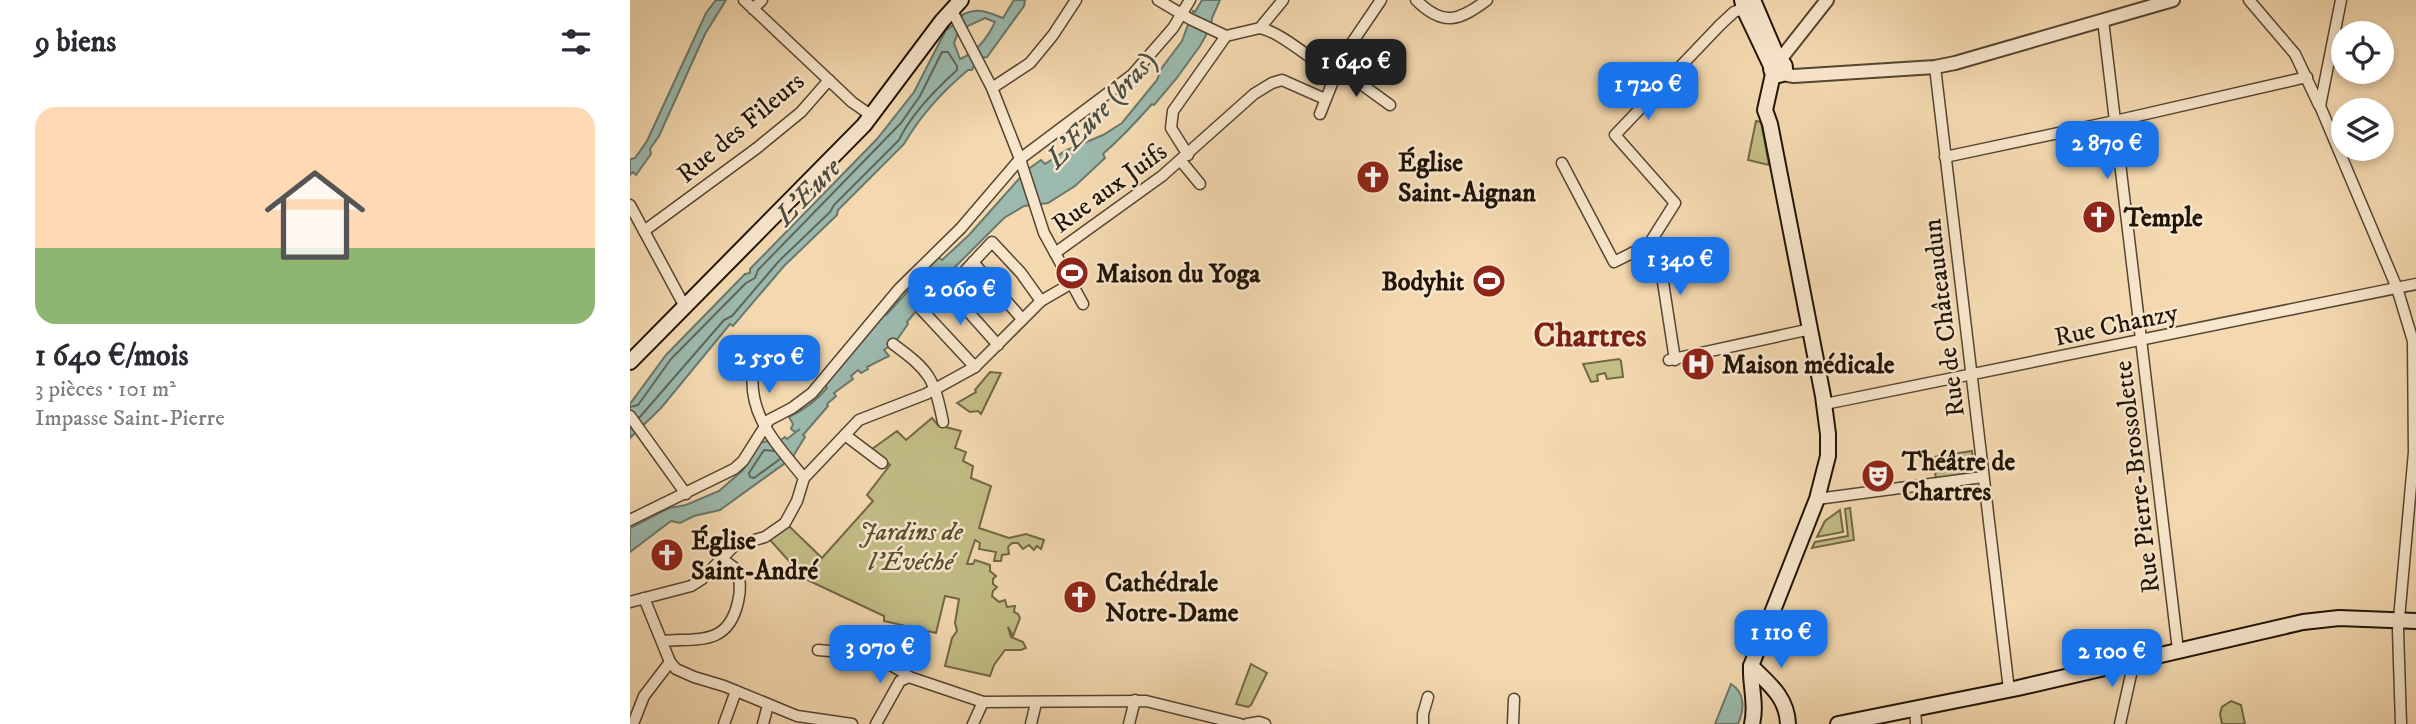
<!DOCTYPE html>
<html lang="fr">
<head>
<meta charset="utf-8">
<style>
  :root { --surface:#fff; --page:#f7f7f7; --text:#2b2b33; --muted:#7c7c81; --line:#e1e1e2; --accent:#1a73e8 }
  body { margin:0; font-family:"IM FELL DW Pica",serif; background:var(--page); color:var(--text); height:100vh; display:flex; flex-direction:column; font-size:26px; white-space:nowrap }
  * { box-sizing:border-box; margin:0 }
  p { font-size:23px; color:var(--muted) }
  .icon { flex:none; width:38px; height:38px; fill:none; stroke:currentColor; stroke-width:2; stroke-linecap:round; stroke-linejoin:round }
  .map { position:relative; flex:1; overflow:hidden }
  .panel { display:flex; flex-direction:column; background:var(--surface); width:630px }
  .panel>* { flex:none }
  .buttons { position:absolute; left:1701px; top:21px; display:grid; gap:14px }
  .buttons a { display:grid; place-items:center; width:63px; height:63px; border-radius:50%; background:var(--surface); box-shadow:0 4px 10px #0003; font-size:35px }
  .price { position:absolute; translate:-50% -60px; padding:0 16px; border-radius:14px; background:var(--accent); color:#fff; font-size:23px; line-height:46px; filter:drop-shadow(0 2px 4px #0008) }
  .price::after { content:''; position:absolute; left:50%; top:42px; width:21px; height:16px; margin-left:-10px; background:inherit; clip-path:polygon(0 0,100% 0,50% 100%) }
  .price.active { background:#222; color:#fff }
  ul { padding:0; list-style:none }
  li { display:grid; align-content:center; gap:14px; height:371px; padding:0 35px }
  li+li { border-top:2px solid var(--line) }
  li span { display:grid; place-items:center; height:217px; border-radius:21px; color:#555 }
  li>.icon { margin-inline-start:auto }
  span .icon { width:126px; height:126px; fill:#fffc; stroke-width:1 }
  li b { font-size:30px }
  h2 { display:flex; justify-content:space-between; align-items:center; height:84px; padding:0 35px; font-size:30px }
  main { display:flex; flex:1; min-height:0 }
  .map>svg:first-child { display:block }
  .green { fill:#c3bd86; stroke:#716846; stroke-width:2 }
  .water { fill:#9cbaae; stroke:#6a786b; stroke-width:2; fill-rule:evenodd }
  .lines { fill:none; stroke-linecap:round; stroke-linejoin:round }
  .shore { stroke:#5e675a; stroke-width:2 }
  .minor-casing { stroke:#544531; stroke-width:13 }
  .tertiary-casing { stroke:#544531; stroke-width:16 }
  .secondary-casing { stroke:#1f1407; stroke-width:18 }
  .minor { stroke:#f8e6cc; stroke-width:10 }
  .tertiary { stroke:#f8e6cc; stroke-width:12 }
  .secondary { stroke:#f8e6cc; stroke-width:14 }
  .labels { text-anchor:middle; stroke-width:5; stroke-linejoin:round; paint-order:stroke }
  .street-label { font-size:26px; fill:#1f1407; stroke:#f8e6cc }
  .poi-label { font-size:26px; font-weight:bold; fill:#1f1407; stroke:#f8e6cc; text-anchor:start }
  .park-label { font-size:26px; font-style:italic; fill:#584f33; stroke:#f8e6cc }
  .water-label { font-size:28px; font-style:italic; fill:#4b4e41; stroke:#f8e6cc }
  .district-label { font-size:33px; font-weight:bold; fill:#7a1f14; stroke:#f8e6cc }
</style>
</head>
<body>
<main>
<section class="panel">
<h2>9 biens<svg class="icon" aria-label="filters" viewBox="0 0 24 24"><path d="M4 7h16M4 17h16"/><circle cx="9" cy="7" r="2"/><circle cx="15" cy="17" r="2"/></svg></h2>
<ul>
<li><span style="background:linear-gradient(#ffd9b3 65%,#8fb573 0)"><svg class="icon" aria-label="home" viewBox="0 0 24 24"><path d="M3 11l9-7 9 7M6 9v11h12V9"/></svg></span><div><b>1 640 €/mois</b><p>3 pièces · 101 m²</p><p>Impasse Saint-Pierre</p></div></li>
</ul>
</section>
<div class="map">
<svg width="1786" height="724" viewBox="0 0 1786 724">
  <rect width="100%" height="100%" fill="#f4d9b0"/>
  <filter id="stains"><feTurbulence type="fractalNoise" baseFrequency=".00286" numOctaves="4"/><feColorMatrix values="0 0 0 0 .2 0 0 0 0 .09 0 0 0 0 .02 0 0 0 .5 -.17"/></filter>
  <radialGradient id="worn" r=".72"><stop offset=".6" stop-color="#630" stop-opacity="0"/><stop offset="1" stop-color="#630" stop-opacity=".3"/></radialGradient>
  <g class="green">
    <path d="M1126 121 1131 122 1139 165 1118 160Z"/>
    <path d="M989 359 991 361 993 377 977 379 975 373 967 375 968 381 961 382 953 364Z"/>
    <path d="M360 372 371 373 351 414 348 411 340 412 327 403 346 392 345 390Z"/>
    <path d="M302 418 308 425 331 431 325 448 336 452 333 461 343 466 341 478 361 486 349 528 379 538 396 534 414 540 411 549 407 546 404 550 399 545 393 549 388 543H382L378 547 379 554 372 555 371 561H364L366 552 349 549 350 543 345 540 337 564H343L345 560 360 565V571L366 576 363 579V584L367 587 363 591 362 596 369 602 375 600 377 607 385 606 384 612 388 614 390 618 383 636 378 627 381 637 393 642 396 648 391 650H375L364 665 360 676 315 666 322 638 327 631 325 623 329 599 315 596 306 633 254 621V616L175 579 140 540 159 526 192 558 243 501 237 495 260 465 242 449 267 431 276 440Z"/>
    <path d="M1342 451 1344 469 1334 470V474L1306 479 1303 457Z"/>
    <path d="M1220 508 1224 540 1182 548 1185 542 1218 536 1215 509Z"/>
    <path d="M1210 510 1213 532 1187 537 1195 521Z"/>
    <path d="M621 664 637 673 621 705 618 707 606 704Z"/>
    <path d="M1601 701 1611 705 1615 724H1592L1590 714 1592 707Z"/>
  </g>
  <g class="water">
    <path d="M86 0H96L75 34 29 136 20 149 21 154 6 175 3 172 0 175V159L5 158 17 141 76 13Z"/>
    <path d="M384 0H395L394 6 357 57 352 58 348 65H344L342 70H338C313 91 290 116 274 144L208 210 207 215 154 266 103 326 100 324 31 408 0 438V404L36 355 115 274 120 273V269L247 139 284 92 316 30 332 19V15C349 7 357 12 373 18ZM355 18 365 22C357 39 347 52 330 59L324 43 329 30Z"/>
    <path d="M572 0H590L582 18 581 26 570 46 546 79 524 105 522 104C507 121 491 138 473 154L475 158 445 186 418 203 394 206 374 218 309 283 277 322 278 324 266 341 254 350 259 356 237 367 238 369 231 373 228 370 221 376 223 379 204 393 206 396 197 404 198 406 173 435 175 437 162 458 90 510 64 516 50 523 41 521 0 552V528L39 508 56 505 89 491 113 470 131 442 140 441 144 445 155 437 157 439 170 429 165 432 161 429 163 424 159 417C174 410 186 401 197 388L195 385 237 330 254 314 256 315 280 289 279 286 308 257 312 260 339 235 397 170 411 160 415 164 435 151 473 135 492 123 527 80 531 69 552 41 563 11 565 12Z"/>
    <path d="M1101 684C1116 693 1114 710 1108 724H1085Z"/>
  </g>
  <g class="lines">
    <g class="shore">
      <path d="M0 407 8 405 41 359 116 283 125 278 128 270 271 123 290 96 312 52H318L327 66V70C305 90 281 114 269 140L204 205 200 212 149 261 102 316 94 320 9 418"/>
      <path d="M144 451 134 450 119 473 120 477 124 478 150 459"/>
    </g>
    <defs>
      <g id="minor">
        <path d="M114 0 222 102 242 116"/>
        <path d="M528 0 560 19 596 36 630 28 653 0"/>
        <path d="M786 0C813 27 829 21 857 0"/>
        <path d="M1619 0 1665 54 1689 105"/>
        <path d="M1711 0 1690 106 1767 288 1783 341 1784 452 1768 630 1771 724"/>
        <path d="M123 9 132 0"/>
        <path d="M321 9 362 88 390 159 414 233 453 304"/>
        <path d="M1473 20 1548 650"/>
        <path d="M630 28C651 32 684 62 705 74"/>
        <path d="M1305 67 1379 690"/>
        <path d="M707 70 720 76 760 105"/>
        <path d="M362 88 400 63 423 35 446 0"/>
        <path d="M690 114 713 56 751 0"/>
        <path d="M558 155 541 128 543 111 596 36"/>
        <path d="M1315 157 1485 121 1677 77"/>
        <path d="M551 161 570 184"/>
        <path d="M932 163 984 262 1022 243"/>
        <path d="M0 205 55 307"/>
        <path d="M14 231 127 148 171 112 199 80"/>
        <path d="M425 253 532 176 624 94 642 83 652 80 695 99"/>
        <path d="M343 262 392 319"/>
        <path d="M291 309 345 367"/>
        <path d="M263 344C300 371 304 378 313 422"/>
        <path d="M368 345 318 289 362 242 391 273 411 301"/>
        <path d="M1039 360 1181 329"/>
        <path d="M1045 360 1033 282 1021 241 1045 203 985 135 1090 25 1104 12 1120 6"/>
        <path d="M124 364C115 413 145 442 174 478"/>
        <path d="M1195 404 1786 284"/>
        <path d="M0 416 56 494"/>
        <path d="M215 435 252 463"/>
        <path d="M1187 499 1353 477"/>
        <path d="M0 520 104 469 113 461 139 420 162 408 182 393 269 289 331 228 390 159 502 75 543 28 560 0"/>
        <path d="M14 598 40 662 46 669 64 677 94 686 167 716 222 724"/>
        <path d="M0 602 61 586 72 579 104 546 135 537 155 523 167 501 174 478 229 420 296 394 345 367 411 301 442 283"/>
        <path d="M32 641C69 638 98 646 108 602 111 590 111 580 106 569L91 558"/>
        <path d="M188 650C218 652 257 657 279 677L353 702 516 701 610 724"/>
        <path d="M1285 708 1286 724"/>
        <path d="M3 724 14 696 40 662"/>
        <path d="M94 724 106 691"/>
        <path d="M133 724 138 705"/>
        <path d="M246 724 270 681 279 677"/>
        <path d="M343 724 353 702"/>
        <path d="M401 724 406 703"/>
        <path d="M499 724 505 700"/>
        <path d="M617 724 629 722 635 724"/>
        <path d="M793 724V714L798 697"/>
        <path d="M883 724 884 699"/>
        <path d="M1490 724 1504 661"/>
      </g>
      <g id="tertiary">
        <path d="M1149 61 1197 0"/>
        <path d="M1152 74 1164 76 1305 67 1325 63 1543 0"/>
      </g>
      <g id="secondary">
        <path d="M1112 0 1114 9 1141 66"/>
        <path d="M1123 0 1149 61"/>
        <circle cx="1148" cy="68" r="7"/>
        <path d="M0 362 234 125 312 21 331 0"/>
        <path d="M1121 666C1139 684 1157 697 1158 724"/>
        <path d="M1122 724C1127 704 1120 686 1121 666L1187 499 1198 456V434L1193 396 1140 124 1135 110 1143 74"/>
        <path d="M1208 724 1388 688 1673 622 1709 618 1786 621"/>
      </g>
    </defs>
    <use href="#minor" class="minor-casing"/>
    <use href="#tertiary" class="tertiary-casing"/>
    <use href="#secondary" class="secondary-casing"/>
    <use href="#minor" class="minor"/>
    <use href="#tertiary" class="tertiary"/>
    <use href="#secondary" class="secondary"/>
  </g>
  <defs>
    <symbol id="church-disc" viewBox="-11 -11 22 22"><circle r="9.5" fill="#8f2418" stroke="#f8e6cc"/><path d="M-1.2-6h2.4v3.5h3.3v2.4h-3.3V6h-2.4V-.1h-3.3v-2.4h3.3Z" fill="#fff"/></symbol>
    <symbol id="stadium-disc" viewBox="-11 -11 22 22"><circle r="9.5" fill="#8f2418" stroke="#f8e6cc"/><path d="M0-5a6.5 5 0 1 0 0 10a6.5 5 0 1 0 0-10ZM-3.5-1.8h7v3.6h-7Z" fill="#fff"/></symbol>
    <symbol id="hospital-disc" viewBox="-11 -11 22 22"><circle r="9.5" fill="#8f2418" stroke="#f8e6cc"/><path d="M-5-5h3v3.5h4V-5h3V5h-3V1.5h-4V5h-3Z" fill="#fff"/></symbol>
    <symbol id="theatre-disc" viewBox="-11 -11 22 22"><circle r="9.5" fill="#8f2418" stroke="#f8e6cc"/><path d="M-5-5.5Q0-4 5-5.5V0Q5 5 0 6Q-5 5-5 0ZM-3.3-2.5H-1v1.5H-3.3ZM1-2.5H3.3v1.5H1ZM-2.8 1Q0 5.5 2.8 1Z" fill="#fff"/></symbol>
  </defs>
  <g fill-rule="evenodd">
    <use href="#church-disc" x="724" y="158" width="38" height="38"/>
    <use href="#church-disc" x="1450" y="198" width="38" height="38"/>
    <use href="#stadium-disc" x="423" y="254" width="38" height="38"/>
    <use href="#stadium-disc" x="840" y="262" width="38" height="38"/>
    <use href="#hospital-disc" x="1049" y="345" width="38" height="38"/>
    <use href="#theatre-disc" x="1229" y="457" width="38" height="38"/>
    <use href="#church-disc" x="18" y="536" width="38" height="38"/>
    <use href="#church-disc" x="431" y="578" width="38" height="38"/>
  </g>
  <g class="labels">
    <g class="street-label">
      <text transform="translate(110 127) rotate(-40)" y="9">Rue des Fileurs</text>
      <text transform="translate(479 187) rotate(-36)" y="9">Rue aux Juifs</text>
      <text transform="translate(1313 318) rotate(-97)" y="9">Rue de Châteaudun</text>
      <text transform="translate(1486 324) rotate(-12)" y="9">Rue Chanzy</text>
      <text transform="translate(1506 477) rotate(-97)" y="9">Rue Pierre-Brossolette</text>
    </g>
    <g class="poi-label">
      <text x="768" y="171">Église<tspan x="768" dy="30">Saint-Aignan</tspan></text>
      <text x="1494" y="226">Temple</text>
      <text x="466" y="282">Maison du Yoga</text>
      <text x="834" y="290" text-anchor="end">Bodyhit</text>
      <text x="1092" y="373">Maison médicale</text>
      <text x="1272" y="470">Théâtre de<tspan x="1272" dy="30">Chartres</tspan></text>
      <text x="61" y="549">Église<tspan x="61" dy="30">Saint-André</tspan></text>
      <text x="475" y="591">Cathédrale<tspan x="475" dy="30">Notre-Dame</tspan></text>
    </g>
    <g class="park-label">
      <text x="281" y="540">Jardins de<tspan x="281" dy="30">l'Évéché</tspan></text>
    </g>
    <g class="water-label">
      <text transform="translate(470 109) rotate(-47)" y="10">L'Eure (bras)</text>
      <text transform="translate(177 191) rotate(-46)" y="10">L'Eure</text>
    </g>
    <g class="district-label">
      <text x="960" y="346">Chartres</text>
    </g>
  </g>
  <rect width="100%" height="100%" filter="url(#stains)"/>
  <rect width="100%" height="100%" fill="url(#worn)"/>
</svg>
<div class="buttons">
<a><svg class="icon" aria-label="locate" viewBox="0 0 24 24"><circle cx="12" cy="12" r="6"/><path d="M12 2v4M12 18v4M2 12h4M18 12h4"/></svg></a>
<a><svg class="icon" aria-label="layers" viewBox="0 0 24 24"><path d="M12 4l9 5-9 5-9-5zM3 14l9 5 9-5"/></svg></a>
</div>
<b class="price active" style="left:726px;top:99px">1 640 €</b>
<b class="price" style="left:1018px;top:122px">1 720 €</b>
<b class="price" style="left:1477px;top:181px">2 870 €</b>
<b class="price" style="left:1050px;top:297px">1 340 €</b>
<b class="price" style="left:330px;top:327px">2 060 €</b>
<b class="price" style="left:139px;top:395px">2 550 €</b>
<b class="price" style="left:1151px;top:670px">1 110 €</b>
<b class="price" style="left:250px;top:685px">3 070 €</b>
<b class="price" style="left:1482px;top:689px">2 100 €</b>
</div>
</main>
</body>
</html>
